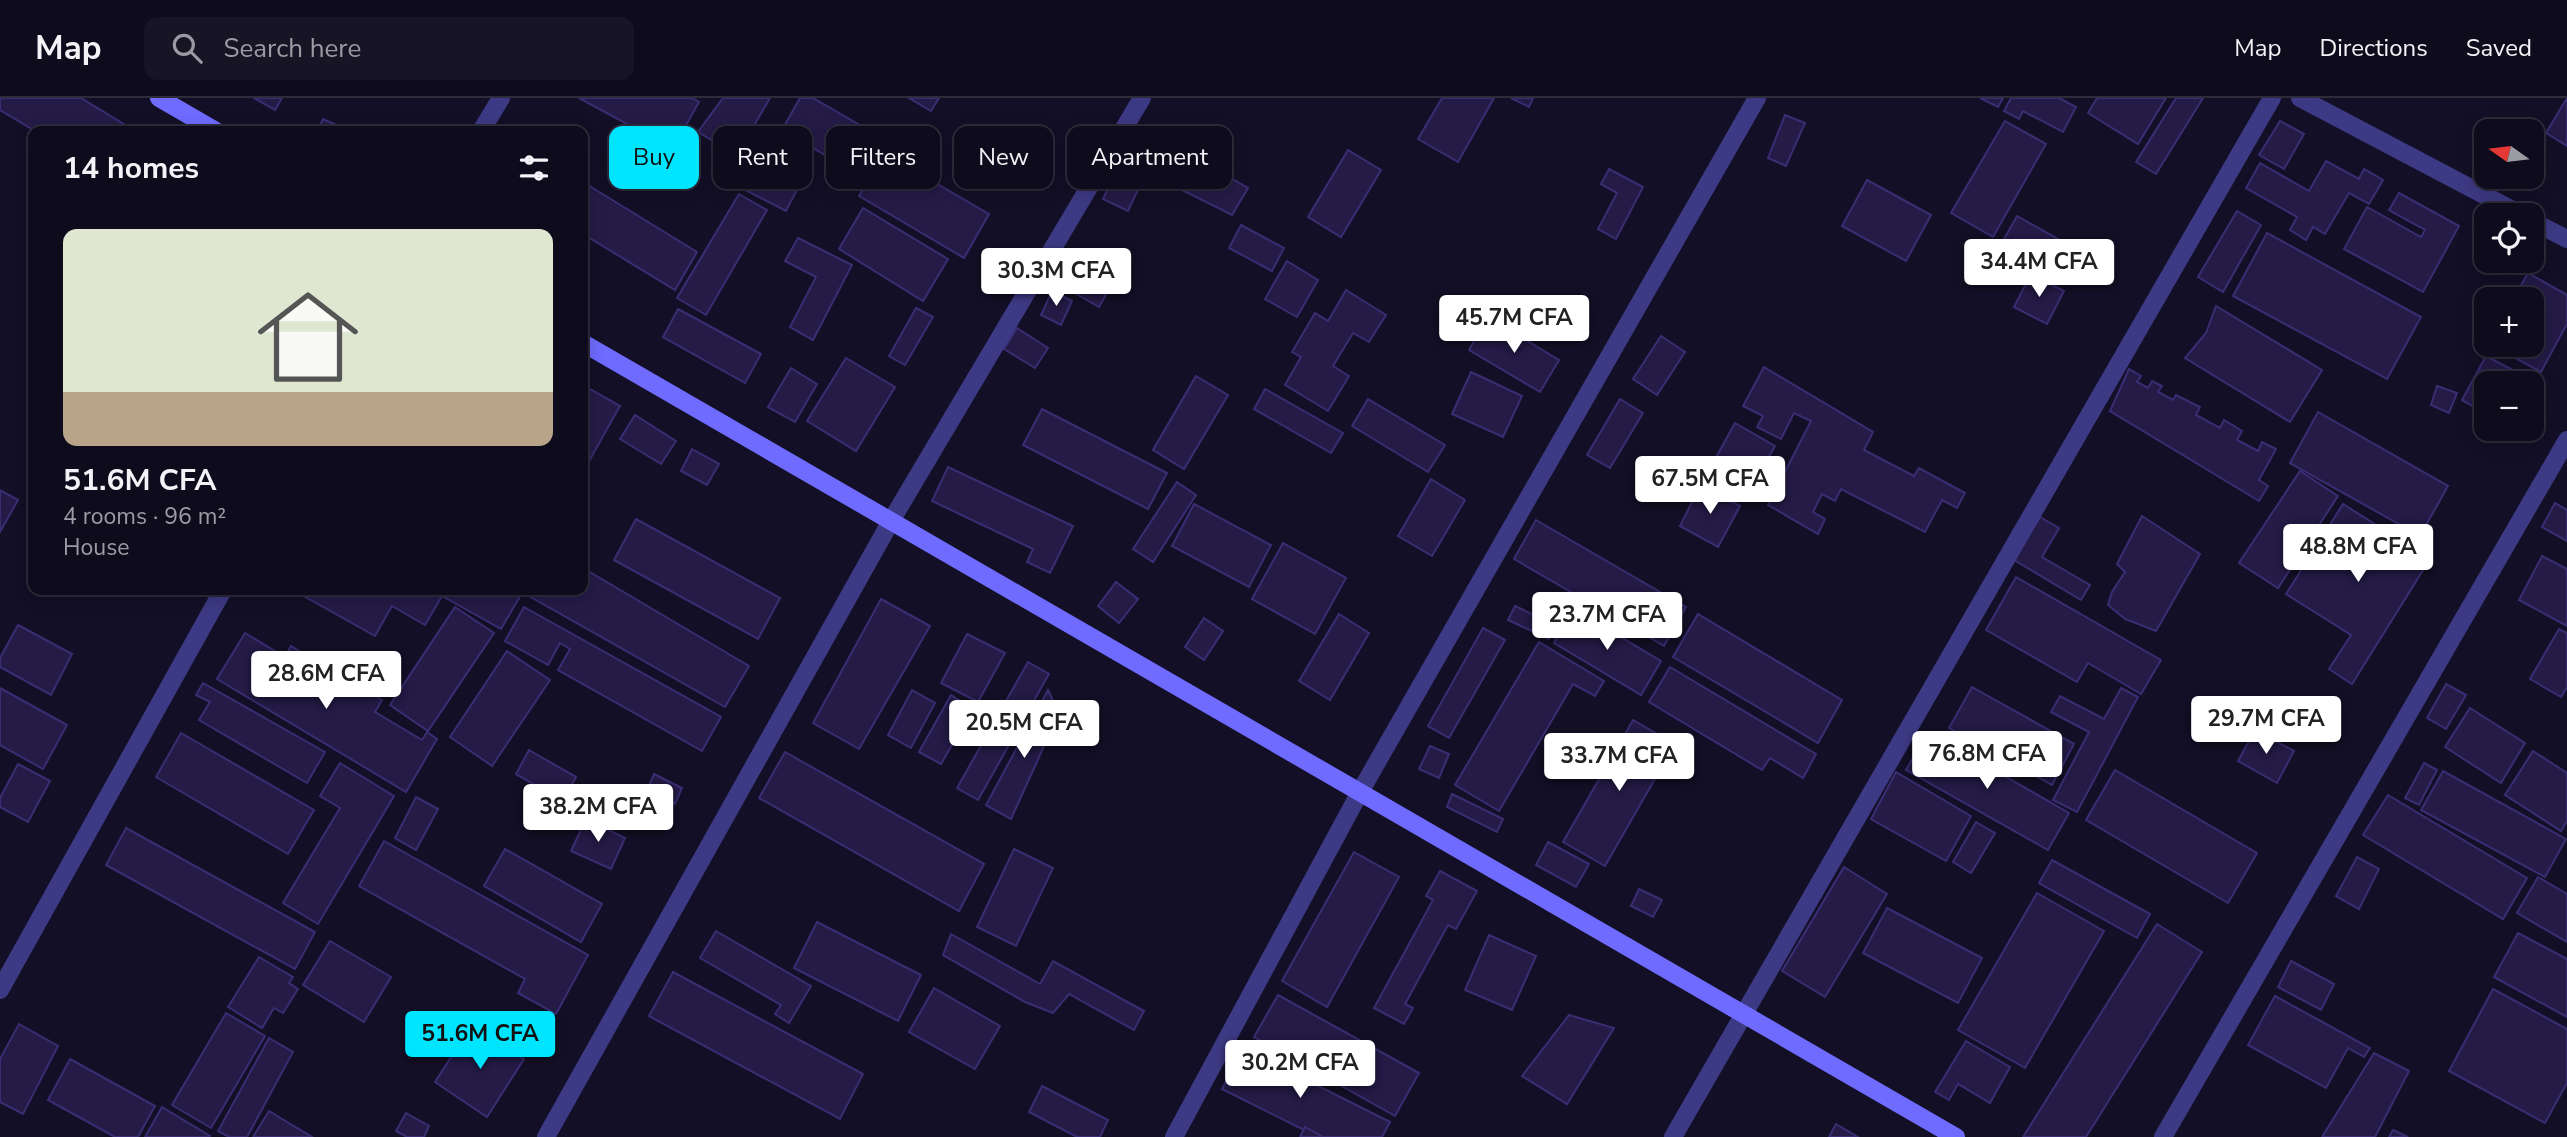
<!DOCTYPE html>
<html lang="en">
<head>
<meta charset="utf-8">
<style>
  :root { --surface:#0e0b1c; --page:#171425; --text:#f1f3f6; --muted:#9b9ba3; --line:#2e2b3b; --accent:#00e5ff }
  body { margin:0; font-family:"Nunito Sans",sans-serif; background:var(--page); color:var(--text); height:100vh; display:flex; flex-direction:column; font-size:26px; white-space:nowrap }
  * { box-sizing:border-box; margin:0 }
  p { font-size:23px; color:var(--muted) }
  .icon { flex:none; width:38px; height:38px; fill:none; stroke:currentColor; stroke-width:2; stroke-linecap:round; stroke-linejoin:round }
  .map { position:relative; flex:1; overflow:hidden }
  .side { position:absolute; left:28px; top:28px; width:560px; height:469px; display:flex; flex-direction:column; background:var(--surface); border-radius:14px; box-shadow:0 4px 18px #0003,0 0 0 2px var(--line) }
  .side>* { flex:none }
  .banner { position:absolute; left:609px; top:28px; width:665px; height:63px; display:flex; gap:14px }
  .needle { width:46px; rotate:284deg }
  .buttons { position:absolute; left:2474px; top:21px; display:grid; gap:14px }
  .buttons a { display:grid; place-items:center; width:70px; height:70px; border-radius:14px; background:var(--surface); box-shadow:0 4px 18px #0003,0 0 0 2px var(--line); font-size:35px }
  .price { position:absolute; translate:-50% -60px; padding:0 16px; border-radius:7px; background:#fff; color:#222; font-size:23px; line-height:46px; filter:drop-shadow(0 2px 4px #0008) }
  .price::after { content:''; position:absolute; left:50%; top:42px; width:21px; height:16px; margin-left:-10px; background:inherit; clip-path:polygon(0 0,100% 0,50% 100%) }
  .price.on { background:var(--accent); color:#111 }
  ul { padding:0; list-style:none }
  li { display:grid; align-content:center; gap:14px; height:371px; padding:0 35px }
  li+li { border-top:2px solid var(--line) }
  li span { display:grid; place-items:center; height:217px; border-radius:14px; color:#555 }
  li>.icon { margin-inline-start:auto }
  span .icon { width:126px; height:126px; fill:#fffc; stroke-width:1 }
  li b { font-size:30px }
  h2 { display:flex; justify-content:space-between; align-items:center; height:84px; padding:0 35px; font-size:30px }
  .tag { padding:0 24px; border-radius:14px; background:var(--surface); box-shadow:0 4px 18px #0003,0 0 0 2px var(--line); font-size:24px; line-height:63px }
  .tag.on { background:var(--accent); color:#111 }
  header { display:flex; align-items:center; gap:42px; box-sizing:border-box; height:98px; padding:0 35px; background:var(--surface); border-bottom:2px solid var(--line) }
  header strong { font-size:33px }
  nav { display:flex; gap:38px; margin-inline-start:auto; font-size:24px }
  .search { width:490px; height:63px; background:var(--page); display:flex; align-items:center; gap:18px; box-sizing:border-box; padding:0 24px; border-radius:14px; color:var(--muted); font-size:26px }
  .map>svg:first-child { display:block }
  .building { fill:#241b47; stroke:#3b2d73; stroke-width:2 }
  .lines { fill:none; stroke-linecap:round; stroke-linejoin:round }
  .street { stroke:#3d3a85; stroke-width:18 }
  .secondary { stroke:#6f6bff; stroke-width:18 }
</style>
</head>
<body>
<header>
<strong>Map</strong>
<div class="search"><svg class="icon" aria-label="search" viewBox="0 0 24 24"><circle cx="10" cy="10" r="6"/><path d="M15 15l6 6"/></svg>Search here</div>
<nav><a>Map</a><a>Directions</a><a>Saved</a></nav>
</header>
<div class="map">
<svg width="2567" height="1039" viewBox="0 0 2567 1039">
  <rect width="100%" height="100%" fill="#130f26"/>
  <g class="building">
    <path d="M0 0H81L135 33H35L0 12Z"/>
    <path d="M254 0H282L275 12Z"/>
    <path d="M579 0H692L699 4 673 51Z"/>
    <path d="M723 0H770L737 57 698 34Z"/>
    <path d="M800 0H813L877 37 856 75 782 32Z"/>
    <path d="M909 0H939L931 13Z"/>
    <path d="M1442 0H1494L1458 64 1418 41Z"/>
    <path d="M1511 0H1533L1529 9Z"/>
    <path d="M1980 0H2003L1998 9Z"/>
    <path d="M2011 0H2059L2076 9 2063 34 2023 13 2019 21 2004 13Z"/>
    <path d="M2097 0H2166L2138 46 2088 15Z"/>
    <path d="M2176 0H2203L2156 76 2136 64Z"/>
    <path d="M2567 0V48L2546 35Z"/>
    <path d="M1785 17 1805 25 1786 68 1768 60Z"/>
    <path d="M323 21 350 33H317Z"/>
    <path d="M2005 23 2046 46 1993 139 1951 115Z"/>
    <path d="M2280 23 2304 36 2284 71 2259 57Z"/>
    <path d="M1348 52 1381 72 1341 139 1308 119Z"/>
    <path d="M884 55 989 116 964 160 859 98Z"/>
    <path d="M1191 57 1248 90 1232 117 1174 88Z"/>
    <path d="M2326 63 2359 81 2364 71 2383 82 2369 106 2349 95 2325 136 2313 129 2306 142 2290 132 2297 119 2246 90 2260 65 2309 93Z"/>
    <path d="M760 67 799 88 786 113 747 93Z"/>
    <path d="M1118 68 1143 81 1128 113 1103 101Z"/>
    <path d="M1609 71 1643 89 1616 141 1598 131 1617 95 1601 86Z"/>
    <path d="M1867 82 1931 117 1906 163 1842 128Z"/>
    <path d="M583 84 697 154 675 192 583 136Z"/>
    <path d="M2399 95 2459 128 2423 194 2344 151 2367 109 2421 139 2425 132 2389 112Z"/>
    <path d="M739 96 767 112 706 217 677 200Z"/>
    <path d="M863 110 948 161 923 203 839 151Z"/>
    <path d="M2237 113 2261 127 2223 194 2198 179Z"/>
    <path d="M2017 118 2081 154 2066 180 2003 143Z"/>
    <path d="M1241 127 1284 150 1272 173 1229 150Z"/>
    <path d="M2267 135 2421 219 2387 281 2233 198Z"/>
    <path d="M798 140 852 167 813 242 790 229 816 179 785 163Z"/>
    <path d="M1287 163 1318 182 1297 219 1265 201Z"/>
    <path d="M1075 175 1108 193 1099 209 1066 190Z"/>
    <path d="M2528 175 2567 197V226L2541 274 2491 247H2532V201H2513Z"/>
    <path d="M2031 176 2064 193 2047 226 2014 209Z"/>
    <path d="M1346 192 1386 217 1369 244 1353 235 1333 268 1349 278 1328 313 1285 287 1301 259 1292 254 1315 215 1328 223Z"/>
    <path d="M1052 193 1072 203 1061 227 1041 217Z"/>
    <path d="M2216 208 2322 272 2290 324 2185 260 2206 235Z"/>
    <path d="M916 210 933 219 905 267 889 258Z"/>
    <path d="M678 211 761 256 745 285 663 239Z"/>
    <path d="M1488 219 1559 262 1540 294 1469 252Z"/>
    <path d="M1017 230 1048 250 1035 270 1004 251Z"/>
    <path d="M1661 238 1685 254 1657 297 1633 281Z"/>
    <path d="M2486 258 2528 280 2526 285H2487V316L2462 302Z"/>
    <path d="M846 260 895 289 856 353 807 323Z"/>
    <path d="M1764 269 1873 334 1864 352 1914 378 1919 370 1965 395 1957 410 1942 402 1925 434 1841 391 1835 403 1822 396 1813 414 1825 421 1818 436 1768 407 1811 323 1794 315 1781 341 1757 329 1763 318 1743 308Z"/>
    <path d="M791 270 817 286 795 324 768 309Z"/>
    <path d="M2129 271 2141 278 2137 284 2148 290 2152 283 2162 288 2158 294 2173 302 2176 297 2200 309 2196 317 2220 330 2224 322 2242 333 2237 342 2258 353 2262 344 2276 351 2259 382 2268 388 2259 403 2110 313Z"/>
    <path d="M1471 274 1522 298 1503 339 1452 316Z"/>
    <path d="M1196 278 1228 297 1184 371 1153 352Z"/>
    <path d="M583 287 620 308 583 374Z"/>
    <path d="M2437 288 2457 295 2449 315 2431 307Z"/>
    <path d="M1265 291 1343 335 1331 355 1254 311Z"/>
    <path d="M1368 301 1445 347 1428 374 1352 328Z"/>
    <path d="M1620 301 1643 315 1610 370 1587 357Z"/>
    <path d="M1042 311 1167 375 1148 411 1023 347Z"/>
    <path d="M2318 314 2448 388 2420 438 2290 365Z"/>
    <path d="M635 317 676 343 661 366 620 341Z"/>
    <path d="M1735 325 1775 348 1750 392 1710 370Z"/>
    <path d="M692 351 719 366 707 387 681 373Z"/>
    <path d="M948 369 1073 428 1050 475 1027 464 1033 451 932 403Z"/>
    <path d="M2300 373 2338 398 2278 490 2239 465Z"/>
    <path d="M1431 381 1465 402 1432 458 1398 438Z"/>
    <path d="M1177 384 1196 397 1153 464 1133 451Z"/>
    <path d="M1700 388 1740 408 1718 449 1680 428Z"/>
    <path d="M0 392 18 402 0 434Z"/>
    <path d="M2555 405 2567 412V443L2542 429Z"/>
    <path d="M1194 406 1271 447 1249 489 1172 448Z"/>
    <path d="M2343 406 2430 461 2352 586 2329 571 2351 537 2286 496Z"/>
    <path d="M2142 418 2200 456 2156 533 2125 521 2108 507 2112 494 2125 474 2117 466Z"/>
    <path d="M2040 419 2059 430 2042 459 2090 487 2081 502 2014 462Z"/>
    <path d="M636 421 780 500 758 541 614 462Z"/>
    <path d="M1536 422 1686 509 1664 548 1514 461Z"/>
    <path d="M1283 445 1346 480 1315 536 1252 501Z"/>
    <path d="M2542 458 2567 471V528L2519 502Z"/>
    <path d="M583 470 749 568 725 609 529 498 532 492H583Z"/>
    <path d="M2016 479 2161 562 2141 596 2088 565 2077 584 1986 532Z"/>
    <path d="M1116 484 1138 501 1119 525 1098 508Z"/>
    <path d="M293 492H515L522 495 501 531 442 498 425 527 392 508 375 538Z"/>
    <path d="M881 501 930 528 859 651 813 625Z"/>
    <path d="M1515 508 1555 527 1549 541 1508 522Z"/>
    <path d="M455 509 494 535 428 633 390 607Z"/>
    <path d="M524 509 721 619 702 653 558 572 570 551 560 545 548 567 505 543Z"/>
    <path d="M1574 511 1661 563 1641 597 1554 545Z"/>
    <path d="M1339 516 1369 535 1330 602 1299 583Z"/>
    <path d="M1698 516 1842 602 1818 645 1673 559Z"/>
    <path d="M1204 520 1223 533 1204 562 1185 549Z"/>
    <path d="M18 527 72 556 51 597 0 569V560Z"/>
    <path d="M1483 530 1505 542 1449 640 1428 628Z"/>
    <path d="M2559 531 2567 535V589L2561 599 2530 581Z"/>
    <path d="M245 535 285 559 291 548 310 560 305 568 355 596 359 589 382 602 375 614 422 642 427 634 437 641 406 694 217 581Z"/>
    <path d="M967 536 1005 555 978 604 941 585Z"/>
    <path d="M1539 544 1604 583 1595 598 1573 586 1499 713 1455 687Z"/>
    <path d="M507 553 550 582 492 668 450 639Z"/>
    <path d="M1028 564 1049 576 978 702 957 690Z"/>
    <path d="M1670 569 1816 656 1803 680 1770 660 1762 672 1649 604Z"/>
    <path d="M203 585 325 654 307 685 199 622 210 604 196 597Z"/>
    <path d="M2446 586 2466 597 2446 631 2427 620Z"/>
    <path d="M1972 589 2074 646 2052 687 1949 630Z"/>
    <path d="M0 590 67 627 43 671 0 647Z"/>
    <path d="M2121 590 2138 599 2077 714 2053 702 2089 634 2051 614 2060 598 2104 621Z"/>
    <path d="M912 592 935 605 911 650 888 637Z"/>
    <path d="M1048 592 1059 615 1011 721 986 707Z"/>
    <path d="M951 597 973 611 941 666 919 654Z"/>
    <path d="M2470 610 2525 645 2501 685 2445 649Z"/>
    <path d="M1633 622 1675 646 1605 768 1563 744Z"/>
    <path d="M2255 632 2294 653 2277 685 2238 663Z"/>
    <path d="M1928 634 2069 715 2048 752 1906 672Z"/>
    <path d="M181 635 314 712 288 756 156 679Z"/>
    <path d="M1430 648 1449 656 1439 680 1419 671Z"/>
    <path d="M529 652 576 679 563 703 516 676Z"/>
    <path d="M2533 653 2567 675V723L2561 733 2505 697Z"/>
    <path d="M785 654 984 766 959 813 759 700Z"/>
    <path d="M340 665 394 698 318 826 283 805 340 710 320 698Z"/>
    <path d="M2424 665 2437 672 2419 707 2405 700Z"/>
    <path d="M18 666 50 683 28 724 0 709V700Z"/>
    <path d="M2115 672 2257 755 2228 805 2086 722Z"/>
    <path d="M2443 673 2566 741 2545 779 2421 712Z"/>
    <path d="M1896 674 1971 718 1946 763 1871 721Z"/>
    <path d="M654 676 682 690 675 706 647 692Z"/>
    <path d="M1452 696 1503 721 1497 734 1447 709Z"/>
    <path d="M2388 697 2527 780 2503 821 2363 737Z"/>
    <path d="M416 699 438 711 416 752 395 740Z"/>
    <path d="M586 721 625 740 611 771 571 753Z"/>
    <path d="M1976 724 1995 735 1971 775 1953 764Z"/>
    <path d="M126 730 315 834 295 871 106 767Z"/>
    <path d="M384 743 588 857 556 916 518 895 525 881 359 788Z"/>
    <path d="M1548 744 1589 766 1576 789 1536 767Z"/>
    <path d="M505 751 602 806 581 844 484 788Z"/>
    <path d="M1014 751 1053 770 1016 848 977 829Z"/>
    <path d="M1354 754 1399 779 1327 909 1282 883Z"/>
    <path d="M2357 759 2379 771 2359 811 2336 798Z"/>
    <path d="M2052 762 2150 816 2137 840 2039 785Z"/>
    <path d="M1844 769 1887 796 1825 899 1782 873Z"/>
    <path d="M1440 773 1477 793 1456 831 1448 827 1405 906 1413 910 1404 926 1374 910 1433 802 1426 798Z"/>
    <path d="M2538 779 2567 796V844L2517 815Z"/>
    <path d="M1639 791 1662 802 1653 819 1631 808Z"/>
    <path d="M2037 795 2104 833 2025 970 1958 932Z"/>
    <path d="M1887 810 1982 860 1958 905 1863 855Z"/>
    <path d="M817 824 921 877 898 923 794 870Z"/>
    <path d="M2157 826 2202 854 2086 1039H2023Z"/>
    <path d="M716 833 811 888 789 925 775 916 781 907 700 860Z"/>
    <path d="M2518 835 2567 861V919L2494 879Z"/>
    <path d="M951 836 1040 886 1053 863 1144 913 1134 932 1069 896 1053 915 1025 904 943 857Z"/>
    <path d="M1489 837 1536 858 1512 912 1465 892Z"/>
    <path d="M330 843 391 879 364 924 303 887Z"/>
    <path d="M259 859 293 879 289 885 298 891 283 915 274 910 262 930 228 909Z"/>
    <path d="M2291 863 2334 886 2321 912 2278 889Z"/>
    <path d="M673 874 863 976 840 1021 649 918Z"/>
    <path d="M934 890 1000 928 975 971 909 934Z"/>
    <path d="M2493 891 2567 931V985L2545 1025 2449 973Z"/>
    <path d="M1278 897 1419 975 1395 1018 1254 939Z"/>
    <path d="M2275 898 2370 950 2364 959 2348 950 2326 990 2248 947Z"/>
    <path d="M226 915 265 938 211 1030 172 1007Z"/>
    <path d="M1569 917 1614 930 1567 1006 1522 978Z"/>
    <path d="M19 926 58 948 23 1016 0 1004V961Z"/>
    <path d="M472 927 524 961 487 1019 435 984Z"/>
    <path d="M269 940 293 954 247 1039H229L218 1033Z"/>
    <path d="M1966 943 2010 969 1990 1005 1958 986 1949 1002 1935 994Z"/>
    <path d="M1243 950 1390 1024 1382 1039H1318L1222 991Z"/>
    <path d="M2374 955 2409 973 2375 1039H2322Z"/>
    <path d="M70 961 155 1008 138 1039H115L48 1002Z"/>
    <path d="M1042 988 1108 1022 1100 1039H1077L1029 1014Z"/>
    <path d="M162 1009 210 1038 209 1039H145Z"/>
    <path d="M269 1013 312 1039H253Z"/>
    <path d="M406 1015 429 1028 424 1039H407L396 1033Z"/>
    <path d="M1836 1026 1858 1039H1829Z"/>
    <path d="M1305 1029 1323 1039H1300Z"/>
    <path d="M2393 1032 2408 1039H2389Z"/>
  </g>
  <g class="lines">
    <g class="street">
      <path d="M2300 0 2522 117"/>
      <path d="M481 33 501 0"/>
      <path d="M2532 123 2567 141"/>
      <path d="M0 892 223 492"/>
      <path d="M546 1039 891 423 1142 0"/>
      <path d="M1174 1039 1360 694 1757 0"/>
      <path d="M1673 1039 2272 0"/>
      <path d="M2163 1039 2567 342"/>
    </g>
    <g class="secondary">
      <path d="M159 0 216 33"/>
      <path d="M583 245 1956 1039"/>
    </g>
  </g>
</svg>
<div class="buttons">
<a><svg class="needle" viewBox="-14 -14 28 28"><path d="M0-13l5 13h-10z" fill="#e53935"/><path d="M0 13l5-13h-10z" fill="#9b9ba3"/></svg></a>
<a><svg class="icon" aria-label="locate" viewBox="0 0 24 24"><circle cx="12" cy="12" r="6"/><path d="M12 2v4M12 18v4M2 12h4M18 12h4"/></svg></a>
<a>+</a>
<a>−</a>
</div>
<b class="price" style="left:2039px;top:201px">34.4M CFA</b>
<b class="price" style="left:1056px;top:210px">30.3M CFA</b>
<b class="price" style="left:1514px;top:257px">45.7M CFA</b>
<b class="price" style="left:1710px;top:418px">67.5M CFA</b>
<b class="price" style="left:2358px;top:486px">48.8M CFA</b>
<b class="price" style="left:1607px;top:554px">23.7M CFA</b>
<b class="price" style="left:326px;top:613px">28.6M CFA</b>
<b class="price" style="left:2266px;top:658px">29.7M CFA</b>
<b class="price" style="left:1024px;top:662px">20.5M CFA</b>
<b class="price" style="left:1987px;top:693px">76.8M CFA</b>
<b class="price" style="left:1619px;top:695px">33.7M CFA</b>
<b class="price" style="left:598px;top:746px">38.2M CFA</b>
<b class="price on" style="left:480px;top:973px">51.6M CFA</b>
<b class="price" style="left:1300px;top:1002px">30.2M CFA</b>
<div class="banner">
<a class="tag on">Buy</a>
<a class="tag">Rent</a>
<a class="tag">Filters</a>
<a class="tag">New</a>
<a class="tag">Apartment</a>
</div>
<section class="side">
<h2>14 homes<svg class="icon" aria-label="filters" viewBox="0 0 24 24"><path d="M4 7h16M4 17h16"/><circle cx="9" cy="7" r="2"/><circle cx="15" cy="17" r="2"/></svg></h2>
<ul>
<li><span style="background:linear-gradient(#dfe7d0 75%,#b9a48a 0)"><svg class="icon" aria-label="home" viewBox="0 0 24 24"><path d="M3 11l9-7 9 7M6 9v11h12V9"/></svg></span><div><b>51.6M CFA</b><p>4 rooms · 96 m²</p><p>House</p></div></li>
</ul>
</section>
</div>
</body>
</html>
